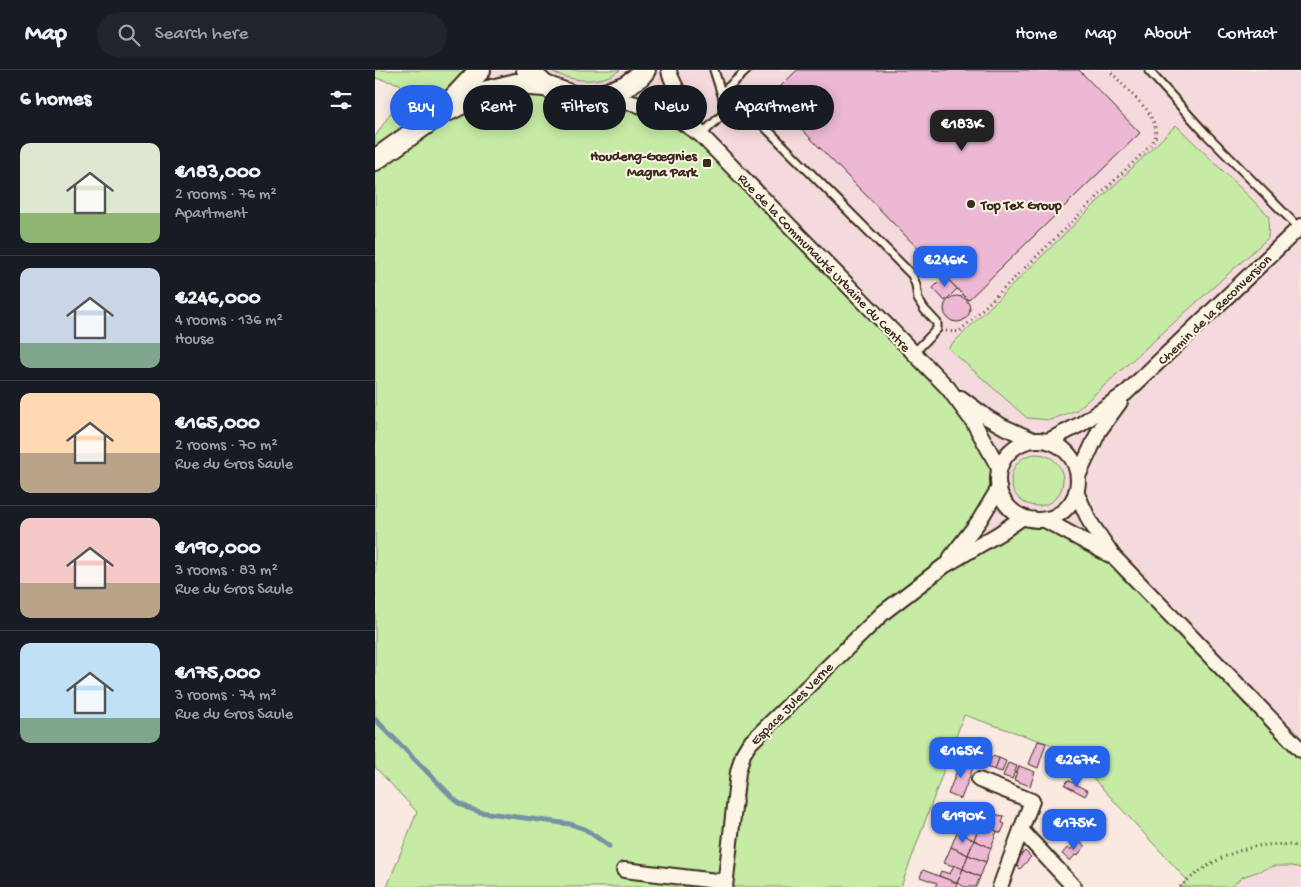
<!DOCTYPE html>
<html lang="en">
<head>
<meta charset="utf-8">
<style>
  :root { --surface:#171b24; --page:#20242c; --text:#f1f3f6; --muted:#9ea1a6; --line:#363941; --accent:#2563eb }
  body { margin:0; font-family:"Gochi Hand",sans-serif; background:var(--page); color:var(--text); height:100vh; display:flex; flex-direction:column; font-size:19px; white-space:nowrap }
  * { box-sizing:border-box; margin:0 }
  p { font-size:16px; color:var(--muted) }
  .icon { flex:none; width:28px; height:28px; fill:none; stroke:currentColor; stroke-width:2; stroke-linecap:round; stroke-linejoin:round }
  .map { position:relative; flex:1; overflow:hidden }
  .side { display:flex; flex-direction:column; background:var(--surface); width:375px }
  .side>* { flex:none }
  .banner { position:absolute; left:15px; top:15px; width:475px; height:45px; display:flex; gap:10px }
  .price { position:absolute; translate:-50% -42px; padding:0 11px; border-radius:10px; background:var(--accent); color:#fff; font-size:16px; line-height:32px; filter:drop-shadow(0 1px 2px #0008) }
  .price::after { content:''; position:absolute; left:50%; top:30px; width:15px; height:11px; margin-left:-8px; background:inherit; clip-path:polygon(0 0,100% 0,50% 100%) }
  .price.active { background:#222; color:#fff }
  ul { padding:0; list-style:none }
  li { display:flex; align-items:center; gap:15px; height:125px; padding:0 20px }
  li+li { border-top:1px solid var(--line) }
  li span { display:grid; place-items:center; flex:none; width:140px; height:100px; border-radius:10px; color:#555 }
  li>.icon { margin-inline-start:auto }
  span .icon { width:60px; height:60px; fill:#fffc; stroke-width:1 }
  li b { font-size:21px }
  h2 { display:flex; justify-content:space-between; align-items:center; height:60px; padding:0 20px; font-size:21px }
  .tag { padding:0 18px; border-radius:22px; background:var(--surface); box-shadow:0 2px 12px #0003; font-size:18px; line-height:45px }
  .tag.active { background:var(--accent); color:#fff }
  header { display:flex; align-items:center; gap:30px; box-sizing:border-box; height:70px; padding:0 25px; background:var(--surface); border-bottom:1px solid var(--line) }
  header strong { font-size:24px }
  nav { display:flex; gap:28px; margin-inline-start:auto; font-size:18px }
  .search { width:350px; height:45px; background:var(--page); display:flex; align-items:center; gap:12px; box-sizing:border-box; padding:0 18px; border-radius:28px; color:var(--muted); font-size:19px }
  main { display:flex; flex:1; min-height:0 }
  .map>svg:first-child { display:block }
  .built { fill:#f5dadd }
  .green { fill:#c5eba5; stroke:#808a62 }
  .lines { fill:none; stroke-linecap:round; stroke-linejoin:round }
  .stream { stroke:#7592a3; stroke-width:5 }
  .building { fill:#ecb8d3; stroke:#3b2a1e }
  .lane-casing { stroke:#3b2a1e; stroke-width:11 }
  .street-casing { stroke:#3b2a1e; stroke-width:18 }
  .secondary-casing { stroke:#3b2a1e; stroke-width:24 }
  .path { stroke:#3b2a1e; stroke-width:3; stroke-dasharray:1 4; stroke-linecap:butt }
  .lane { stroke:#fcf5e5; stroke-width:7 }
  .street { stroke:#fcf5e5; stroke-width:14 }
  .secondary { stroke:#fcf5e5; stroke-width:20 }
  .poi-dot { fill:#3b2a1e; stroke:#fcf5e5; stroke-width:2 }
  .labels { text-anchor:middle; stroke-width:4; stroke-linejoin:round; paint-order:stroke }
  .poi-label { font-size:14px; font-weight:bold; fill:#3b2a1e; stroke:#fcf5e5; text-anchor:end }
  .street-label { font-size:14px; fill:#3b2a1e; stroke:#fcf5e5 }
</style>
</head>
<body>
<header>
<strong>Map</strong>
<div class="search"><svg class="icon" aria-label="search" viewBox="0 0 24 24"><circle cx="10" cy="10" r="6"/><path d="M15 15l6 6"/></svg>Search here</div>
<nav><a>Home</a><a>Map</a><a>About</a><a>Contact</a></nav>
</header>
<main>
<section class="side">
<h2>6 homes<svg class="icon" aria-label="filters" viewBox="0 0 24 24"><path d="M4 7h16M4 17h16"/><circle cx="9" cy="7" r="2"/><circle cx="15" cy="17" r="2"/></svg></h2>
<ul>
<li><span style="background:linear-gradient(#dfe7d0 70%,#8fb573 0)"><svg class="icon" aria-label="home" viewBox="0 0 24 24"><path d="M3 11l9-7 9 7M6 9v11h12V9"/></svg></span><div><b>€183,000</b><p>2 rooms · 76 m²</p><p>Apartment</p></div></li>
<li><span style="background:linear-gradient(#c9d6e8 75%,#7fa58c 0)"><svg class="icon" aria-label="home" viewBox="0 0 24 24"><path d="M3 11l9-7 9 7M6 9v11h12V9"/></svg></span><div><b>€246,000</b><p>4 rooms · 136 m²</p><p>House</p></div></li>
<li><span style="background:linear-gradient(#ffd9b3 60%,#b9a48a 0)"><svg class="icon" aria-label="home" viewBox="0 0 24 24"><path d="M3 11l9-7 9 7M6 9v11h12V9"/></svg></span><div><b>€165,000</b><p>2 rooms · 70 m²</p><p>Rue du Gros Saule</p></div></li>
<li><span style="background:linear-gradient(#f6c9c9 65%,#b9a48a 0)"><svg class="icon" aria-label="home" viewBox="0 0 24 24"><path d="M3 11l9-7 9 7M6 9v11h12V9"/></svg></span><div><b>€190,000</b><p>3 rooms · 83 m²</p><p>Rue du Gros Saule</p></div></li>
<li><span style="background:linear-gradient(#bfe0f5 75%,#7fa58c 0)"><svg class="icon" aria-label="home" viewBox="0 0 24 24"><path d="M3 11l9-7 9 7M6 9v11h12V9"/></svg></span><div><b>€175,000</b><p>3 rooms · 74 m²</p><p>Rue du Gros Saule</p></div></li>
</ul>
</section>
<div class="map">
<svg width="926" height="817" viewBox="0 0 926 817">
  <rect width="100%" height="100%" fill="#f9e9e1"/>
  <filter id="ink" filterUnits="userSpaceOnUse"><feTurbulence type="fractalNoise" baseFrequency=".02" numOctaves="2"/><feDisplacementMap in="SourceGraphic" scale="10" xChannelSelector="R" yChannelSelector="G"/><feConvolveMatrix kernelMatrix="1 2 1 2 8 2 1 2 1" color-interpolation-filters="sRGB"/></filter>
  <g filter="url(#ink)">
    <g class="built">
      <path d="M22 0H926V746L779 774 692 680 589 645 526 817H12L42 742 0 164 84 106Z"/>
      <path d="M899 796H917L926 798V817H856L867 807Z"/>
    </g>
    <g class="green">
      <path d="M0 0H105L64 44 141 14 295 44 573 318 624 398 623 413 570 494 648 447 659 450H670L739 487 926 681V798L917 796H899L867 807 856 817H805L812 810 692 680 589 645 526 817H12L42 742 0 697V67L29 22 25 14 0 8Z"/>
      <path d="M174 0H245C226 15 194 12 174 0Z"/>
      <path d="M801 55 894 146 893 168 702 340 675 350 652 348 573 278Z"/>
      <circle cx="662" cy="410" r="26"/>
    </g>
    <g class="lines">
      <path class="stream" d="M0 649 82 732 93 738 105 742 195 754 210 759 234 776"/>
    </g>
    <g class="building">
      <path d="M422 0H704L765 63 593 230 408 40 410 38 397 25Z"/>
      <path d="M570 206 582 219 570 231 558 218Z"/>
      <circle cx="582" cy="239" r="13"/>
      <path d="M663 671 671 673 663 698 654 694Z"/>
      <path d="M617 686 624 688 620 700 608 696 610 688 615 690Z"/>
      <path d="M624 688 631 691 627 702 620 700Z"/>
      <path d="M586 690 599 695 586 729 573 724Z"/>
      <path d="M633 693 642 696 637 709 628 706Z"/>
      <path d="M644 696 660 702 655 716 639 710Z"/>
      <path d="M693 710 713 721 710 726 690 715Z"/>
      <path d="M602 736 611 739 605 754 587 748 589 742 598 745Z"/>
      <path d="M611 739 623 745 629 746 627 753 630 754 626 763 605 754Z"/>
      <path d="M587 748 605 754 599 770 591 767 595 757 585 754Z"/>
      <path d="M605 754 622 761 616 778 599 770Z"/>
      <path d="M582 762 599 770 593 785 576 777Z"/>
      <path d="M599 770 616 778 611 792 593 785Z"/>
      <path d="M704 771 710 776 702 786 700 785 695 791 687 784 692 778 695 780Z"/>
      <path d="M576 777 593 785 588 799 569 793Z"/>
      <path d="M650 781 656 787 645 799 639 793Z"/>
      <path d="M593 785 611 792 605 807 588 799Z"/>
      <path d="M579 795 588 799 582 813 564 806 566 801 575 804Z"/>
      <path d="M588 799 605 807 601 817H590L582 813Z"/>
      <path d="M548 800 582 813 581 817H560L562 813 545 807Z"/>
    </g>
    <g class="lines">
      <defs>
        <g id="lane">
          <path d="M774 1 830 63 924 158"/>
          <path d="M352 19 537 205 541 215 543 229 549 239 562 253V259L539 283"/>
          <path d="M350 20 372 0"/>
          <path d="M326 65 346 46 351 38 339 0"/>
        </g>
        <g id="street">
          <path d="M294 0 295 5 309 35 323 60"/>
          <path d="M224 28 257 33 295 44 326 65 573 318 599 353 624 398"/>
          <path d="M586 328 613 348 629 357 658 370"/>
          <circle cx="663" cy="410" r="40"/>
          <path d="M673 371 706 354 751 323 926 156"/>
          <path d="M703 406 724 361 745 332"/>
          <path d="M701 422 715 452 739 487 926 680"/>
          <path d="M670 450 735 485"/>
          <path d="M576 487 604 451 624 418"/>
          <path d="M604 710 657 731 646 760"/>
          <path d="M249 800 350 812"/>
          <path d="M350 817 363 702 368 684 374 674 509 542 569 496 625 463 648 447"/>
          <path d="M625 817 646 760 699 817"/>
        </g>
        <g id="secondary">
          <path d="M152 0 170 16 198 26 215 27 233 23 251 16 265 6 270 0"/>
          <path d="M74 40 109 22 141 14 170 16"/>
          <path d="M0 90 62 46 105 0"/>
        </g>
      </defs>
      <use href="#lane" class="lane-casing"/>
      <use href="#street" class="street-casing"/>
      <use href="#secondary" class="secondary-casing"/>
      <g class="path">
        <path d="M571 261 584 262 776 75 781 66 780 55 773 41 734 0"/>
        <path d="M805 817C838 787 881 767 926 777"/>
      </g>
      <use href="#lane" class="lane"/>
      <use href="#street" class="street"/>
      <use href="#secondary" class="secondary"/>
    </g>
  </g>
  <g class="poi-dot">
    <rect x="327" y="88" width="10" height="10" rx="2.5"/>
    <circle cx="596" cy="134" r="5"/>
  </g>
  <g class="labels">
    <g class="poi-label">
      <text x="322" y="90">Houdeng-Gœgnies<tspan x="322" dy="16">Magna Park</tspan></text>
      <text x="606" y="139" text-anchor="start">Top Tex Group</text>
    </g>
    <g class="street-label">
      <text transform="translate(450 192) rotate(46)" y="5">Rue de la Communauté Urbaine du Centre</text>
      <text transform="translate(839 239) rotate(-44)" y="5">Chemin de la Reconversion</text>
      <text transform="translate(416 633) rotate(-45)" y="5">Espace Jules Verne</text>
    </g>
  </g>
</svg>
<b class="price active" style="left:587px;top:82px">€183K</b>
<b class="price" style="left:570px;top:218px">€246K</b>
<b class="price" style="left:586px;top:709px">€165K</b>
<b class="price" style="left:702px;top:718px">€267K</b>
<b class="price" style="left:588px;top:774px">€190K</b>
<b class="price" style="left:699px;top:781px">€175K</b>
<div class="banner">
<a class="tag active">Buy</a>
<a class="tag">Rent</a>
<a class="tag">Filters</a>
<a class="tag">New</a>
<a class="tag">Apartment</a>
</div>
</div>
</main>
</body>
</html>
